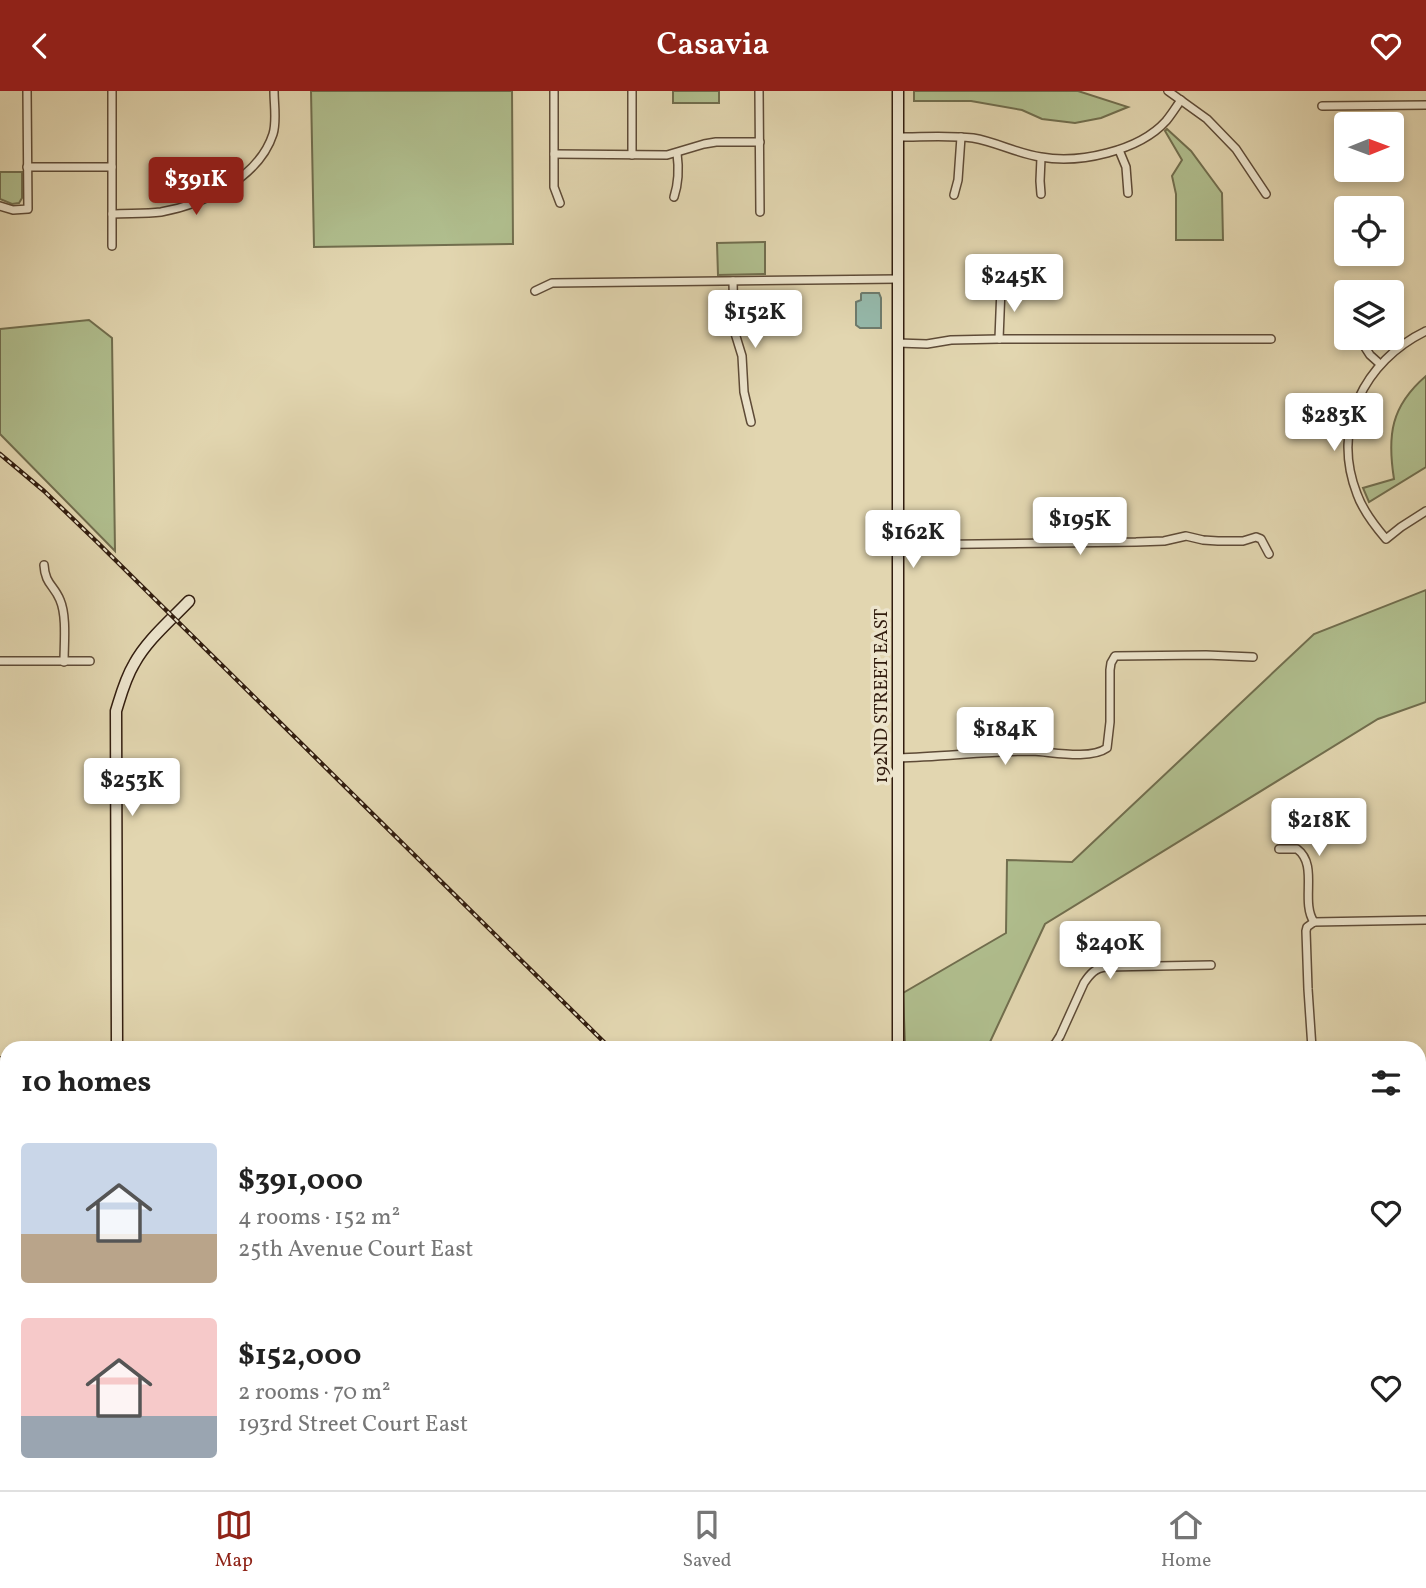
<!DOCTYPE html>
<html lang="en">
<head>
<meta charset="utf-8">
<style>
  :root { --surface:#fff; --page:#f2f2f2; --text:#222; --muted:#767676; --line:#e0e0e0; --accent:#8f2418 }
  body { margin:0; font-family:Vollkorn,serif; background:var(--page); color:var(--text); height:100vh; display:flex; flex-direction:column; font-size:26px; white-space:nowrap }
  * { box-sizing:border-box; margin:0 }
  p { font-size:23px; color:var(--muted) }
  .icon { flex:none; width:38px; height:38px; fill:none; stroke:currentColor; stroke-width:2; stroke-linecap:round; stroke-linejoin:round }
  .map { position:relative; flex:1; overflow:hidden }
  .drawer { position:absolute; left:0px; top:950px; width:1426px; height:450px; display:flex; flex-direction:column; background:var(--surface); border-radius:21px 21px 0 0; box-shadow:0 4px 10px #0003 }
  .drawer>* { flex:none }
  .needle { width:46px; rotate:89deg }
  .buttons { position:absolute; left:1334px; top:21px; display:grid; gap:14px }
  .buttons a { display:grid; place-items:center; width:70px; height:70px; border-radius:7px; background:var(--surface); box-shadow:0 4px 10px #0003; font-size:35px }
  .price { position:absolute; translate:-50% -60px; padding:0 16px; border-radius:7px; background:#fff; color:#222; font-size:23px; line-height:46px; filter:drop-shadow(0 2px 4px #0008) }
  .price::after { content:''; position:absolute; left:50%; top:42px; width:21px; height:16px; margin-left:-10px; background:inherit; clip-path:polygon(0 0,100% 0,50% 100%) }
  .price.active { background:var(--accent); color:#fff }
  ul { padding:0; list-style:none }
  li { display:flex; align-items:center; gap:21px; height:175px; padding:0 21px }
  li span { display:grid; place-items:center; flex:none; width:196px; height:140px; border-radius:7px; color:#555 }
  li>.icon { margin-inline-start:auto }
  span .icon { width:84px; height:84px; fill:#fffc; stroke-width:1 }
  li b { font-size:30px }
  h2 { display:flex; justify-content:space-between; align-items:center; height:84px; padding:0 21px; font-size:30px }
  header { display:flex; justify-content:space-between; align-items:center; height:91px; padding:0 21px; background:var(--accent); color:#fff; font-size:32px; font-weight:600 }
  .tabs { display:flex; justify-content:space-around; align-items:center; height:98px; border-top:2px solid var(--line); background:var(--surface); font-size:19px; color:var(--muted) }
  .tabs a { display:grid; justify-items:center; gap:4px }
  .tabs .active { color:var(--accent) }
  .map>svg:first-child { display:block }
  .green { fill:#b0be8e; stroke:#716e4e; stroke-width:2 }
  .water { fill:#95b9ab; stroke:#6d7b6d; stroke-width:2 }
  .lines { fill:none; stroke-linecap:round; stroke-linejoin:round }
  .street-casing { stroke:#5e4b37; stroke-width:10 }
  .secondary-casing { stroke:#321d0f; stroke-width:13 }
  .street { stroke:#ece4cc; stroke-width:7 }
  .secondary { stroke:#ece4cc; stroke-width:10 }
  .rail-casing { stroke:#321d0f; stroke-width:4.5 }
  .rail { stroke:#ece4cc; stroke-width:2; stroke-dasharray:5; stroke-linecap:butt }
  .labels { text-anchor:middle; stroke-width:7; stroke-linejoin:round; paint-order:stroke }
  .street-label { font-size:19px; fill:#321d0f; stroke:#ece4cc }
</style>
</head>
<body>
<header><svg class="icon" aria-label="back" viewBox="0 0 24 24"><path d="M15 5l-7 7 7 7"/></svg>Casavia<svg class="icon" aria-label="heart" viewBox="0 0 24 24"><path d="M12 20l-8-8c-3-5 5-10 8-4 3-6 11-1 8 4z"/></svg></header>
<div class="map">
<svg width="1426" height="1399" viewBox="0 0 1426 1399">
  <rect width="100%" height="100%" fill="#e2d6b0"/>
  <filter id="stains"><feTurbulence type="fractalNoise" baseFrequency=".00286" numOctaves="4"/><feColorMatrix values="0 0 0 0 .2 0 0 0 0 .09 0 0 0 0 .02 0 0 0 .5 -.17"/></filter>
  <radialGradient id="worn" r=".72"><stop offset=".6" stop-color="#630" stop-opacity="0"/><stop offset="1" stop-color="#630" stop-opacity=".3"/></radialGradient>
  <g class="green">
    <path d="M311 0H512L513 153 314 156Z"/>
    <rect x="673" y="0" width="46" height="12"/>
    <path d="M914 0H1078L1128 16 1101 27 1075 32 1042 28 1022 19 971 10H914Z"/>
    <path d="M1167 38 1191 60 1222 102 1223 149H1176V103L1172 85 1182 69 1165 40Z"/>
    <path d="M0 81H22V107L19 112 12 113 0 108Z"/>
    <path d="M765 151V183L718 184 717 152Z"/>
    <path d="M89 229 112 247 115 460 0 343V238Z"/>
    <path d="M1426 285V376L1369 411 1363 397 1394 388C1387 344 1391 315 1426 285Z"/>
    <path d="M1426 499V611L1378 628 1045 833 990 951 905 953 903 902 1006 842 1007 769 1072 771 1314 543Z"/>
  </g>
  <path class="water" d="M862 202H879L881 207V237H860L856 234V211L861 209V203Z"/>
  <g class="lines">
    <defs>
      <g id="street">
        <path d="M112 0V155"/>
        <path d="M554 0V96L560 112"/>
        <path d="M632 0V64"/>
        <path d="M759 0 760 121"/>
        <path d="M1168 0 1207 28 1236 58 1266 103"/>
        <path d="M1322 15 1426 14"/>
        <path d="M898 46C923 46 949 44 973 47 997 51 1018 63 1041 66 1079 73 1139 60 1166 30 1171 24 1176 16 1181 9"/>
        <path d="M1119 59 1126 76 1128 102"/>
        <path d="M554 63 667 64 704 53 716 51H760"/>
        <path d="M1041 67 1040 90 1041 103"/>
        <path d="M27 76H112"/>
        <path d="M954 104 958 89 961 46"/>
        <path d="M674 106C679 91 679 77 677 62"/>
        <path d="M0 115 13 119 28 118 27 0"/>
        <path d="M112 123C128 122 145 123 161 121 202 114 259 87 273 43 277 30 274 14 274 0"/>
        <path d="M733 190 734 239 742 265 744 301 751 331"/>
        <path d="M535 200 552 192 898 188"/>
        <path d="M1357 201 1359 194"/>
        <path d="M1426 240C1364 270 1331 336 1357 403 1363 420 1374 434 1386 448L1401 436 1426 420"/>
        <path d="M1359 247 1370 264 1380 273"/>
        <path d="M999 248 1001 197"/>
        <path d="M898 252 927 253 951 249 999 248H1271"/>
        <path d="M898 454 1136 451 1164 450 1186 445 1203 449 1218 450H1243L1256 446 1261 448 1269 463"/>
        <path d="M44 474C45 493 54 494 60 509 67 525 64 553 64 571"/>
        <path d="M0 570H90"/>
        <path d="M898 667C943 666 988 660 1033 660 1053 661 1090 669 1107 657L1110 631V579L1111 572 1115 565 1206 564 1253 566"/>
        <path d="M1279 758H1297C1319 774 1300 810 1314 831"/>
        <path d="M1314 831 1426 829"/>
        <path d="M1048 957 1055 953 1060 945 1084 892C1090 883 1095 877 1106 876L1211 874"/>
        <path d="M1312 957 1308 898 1306 840 1307 836 1314 831"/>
        <path d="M0 970H7"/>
        <path d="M1419 1309 1423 1378"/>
        <path d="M0 1393H123"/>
        <path d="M519 1399V1393"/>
      </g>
      <g id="secondary">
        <path d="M117 957 116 620C121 604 125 588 134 573 147 549 170 530 189 510"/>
        <path d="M898 957V0"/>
        <path d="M1419 1378H1426"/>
        <path d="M123 1393H161"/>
        <path d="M892 1393V1399"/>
      </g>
    </defs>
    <use href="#street" class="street-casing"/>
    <use href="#secondary" class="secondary-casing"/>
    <use href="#street" class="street"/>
    <use href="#secondary" class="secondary"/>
    <defs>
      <g id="rail">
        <path d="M0 363 44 400 97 451 610 957"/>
        <path d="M1051 1393 1057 1399"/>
      </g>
    </defs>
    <use href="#rail" class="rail-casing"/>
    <use href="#rail" class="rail"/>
  </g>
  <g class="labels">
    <g class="street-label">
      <text transform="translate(880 605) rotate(-90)" y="7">192ND STREET EAST</text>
    </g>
  </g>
  <rect width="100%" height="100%" filter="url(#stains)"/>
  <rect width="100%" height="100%" fill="url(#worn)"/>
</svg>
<div class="buttons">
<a><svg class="needle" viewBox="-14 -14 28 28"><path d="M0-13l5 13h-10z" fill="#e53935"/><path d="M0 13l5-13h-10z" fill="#767676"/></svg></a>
<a><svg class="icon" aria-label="locate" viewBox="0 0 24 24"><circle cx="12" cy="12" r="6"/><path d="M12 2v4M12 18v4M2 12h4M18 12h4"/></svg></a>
<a><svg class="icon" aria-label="layers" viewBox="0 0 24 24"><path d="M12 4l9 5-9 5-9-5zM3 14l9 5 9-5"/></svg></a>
</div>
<b class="price active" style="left:196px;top:126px">$391K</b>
<b class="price" style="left:1014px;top:223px">$245K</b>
<b class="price" style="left:755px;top:259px">$152K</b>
<b class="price" style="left:1334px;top:362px">$283K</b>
<b class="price" style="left:1080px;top:466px">$195K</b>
<b class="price" style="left:913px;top:479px">$162K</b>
<b class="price" style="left:1005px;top:676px">$184K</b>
<b class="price" style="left:132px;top:727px">$253K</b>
<b class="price" style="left:1319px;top:767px">$218K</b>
<b class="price" style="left:1110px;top:890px">$240K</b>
<section class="drawer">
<h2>10 homes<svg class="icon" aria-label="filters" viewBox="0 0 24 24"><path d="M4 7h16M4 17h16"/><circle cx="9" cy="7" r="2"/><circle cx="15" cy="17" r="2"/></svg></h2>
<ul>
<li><span style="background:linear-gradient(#c9d6e8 65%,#b9a48a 0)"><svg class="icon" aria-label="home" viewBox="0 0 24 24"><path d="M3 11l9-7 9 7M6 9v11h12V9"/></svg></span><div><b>$391,000</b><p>4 rooms · 152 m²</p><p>25th Avenue Court East</p></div><svg class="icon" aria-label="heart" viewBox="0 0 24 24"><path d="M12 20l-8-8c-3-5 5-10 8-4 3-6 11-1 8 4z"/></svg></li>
<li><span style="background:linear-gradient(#f6c9c9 70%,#9aa5b1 0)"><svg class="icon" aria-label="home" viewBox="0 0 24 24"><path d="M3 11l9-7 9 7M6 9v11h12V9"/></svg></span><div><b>$152,000</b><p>2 rooms · 70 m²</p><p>193rd Street Court East</p></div><svg class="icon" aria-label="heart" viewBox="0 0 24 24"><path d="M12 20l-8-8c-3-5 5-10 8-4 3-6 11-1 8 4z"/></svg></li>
</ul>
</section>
</div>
<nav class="tabs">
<a class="active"><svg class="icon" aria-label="map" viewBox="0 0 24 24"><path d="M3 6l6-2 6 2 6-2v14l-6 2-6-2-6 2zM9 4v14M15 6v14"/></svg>Map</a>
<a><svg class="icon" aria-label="saved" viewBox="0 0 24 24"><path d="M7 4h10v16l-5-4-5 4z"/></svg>Saved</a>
<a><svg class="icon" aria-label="home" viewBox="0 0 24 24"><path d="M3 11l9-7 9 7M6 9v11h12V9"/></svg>Home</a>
</nav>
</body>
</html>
